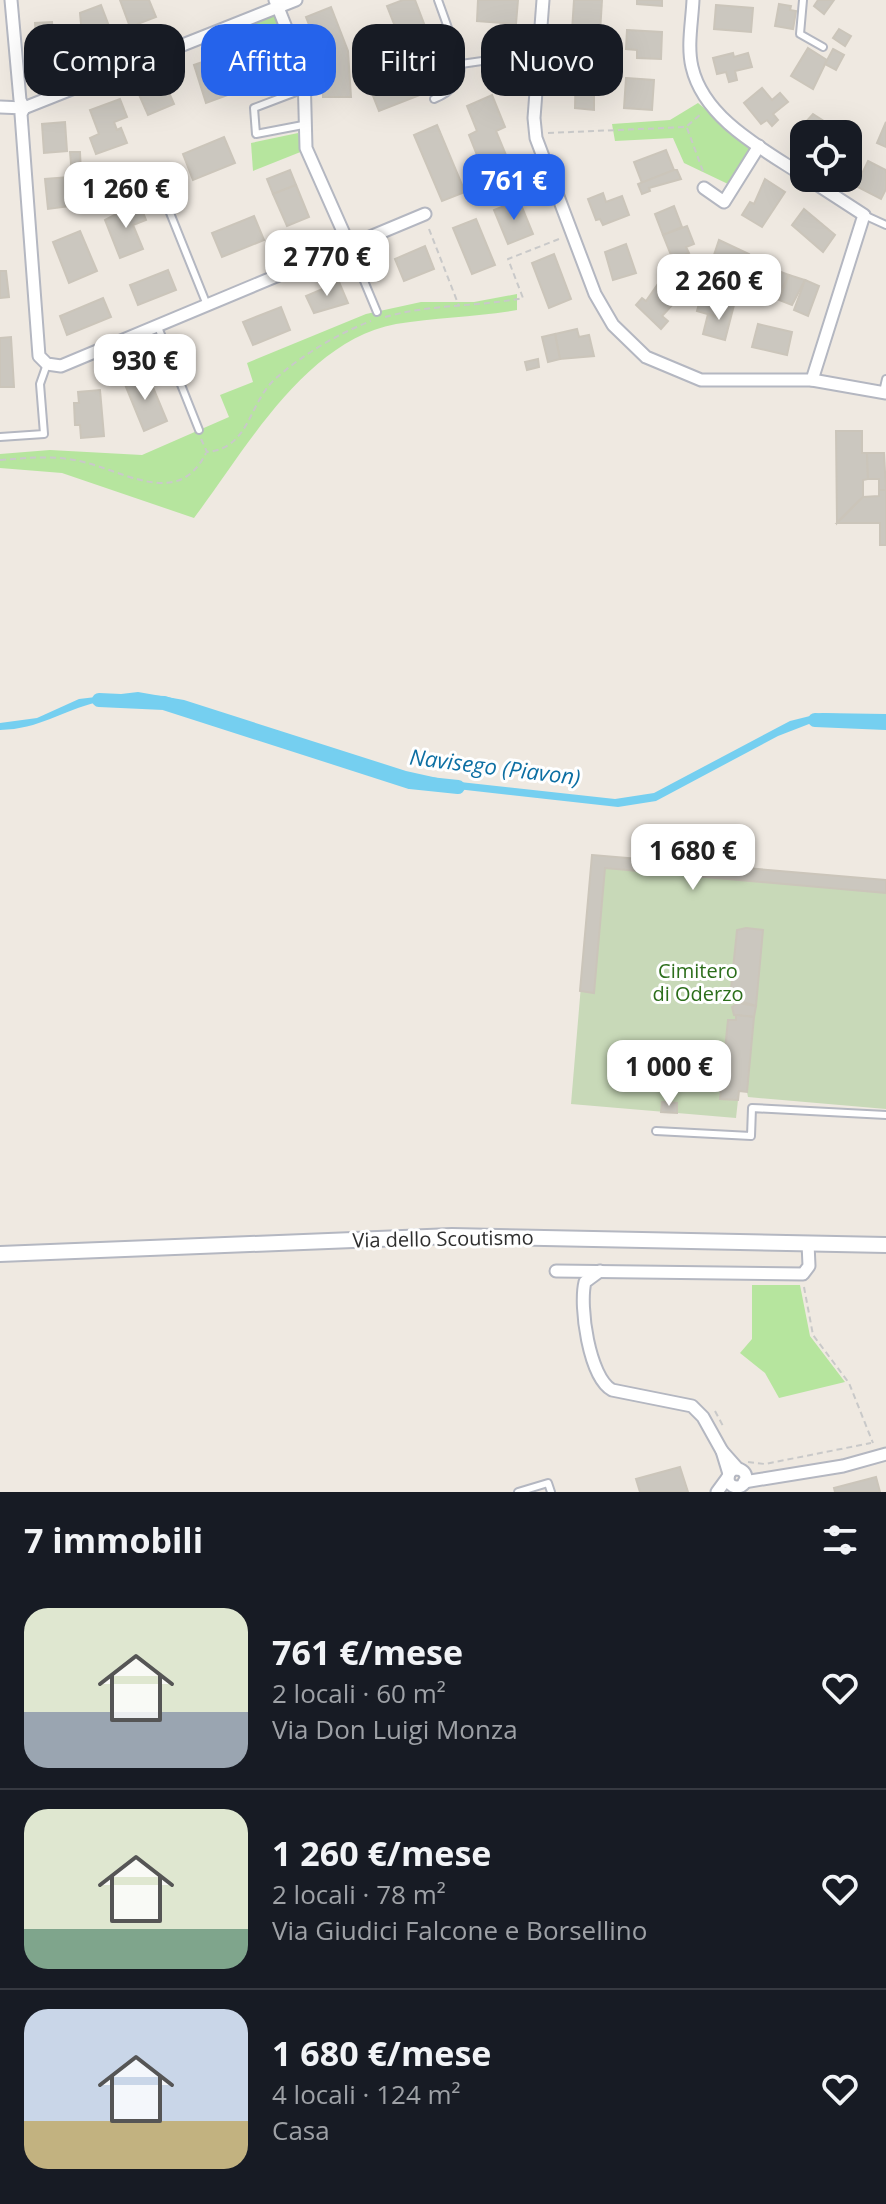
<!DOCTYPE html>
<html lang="it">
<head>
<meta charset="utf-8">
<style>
  :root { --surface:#171b24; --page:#20242c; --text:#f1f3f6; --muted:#9ea1a6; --line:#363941; --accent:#2563eb }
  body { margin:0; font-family:"Open Sans",sans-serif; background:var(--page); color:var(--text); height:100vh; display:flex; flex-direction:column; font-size:30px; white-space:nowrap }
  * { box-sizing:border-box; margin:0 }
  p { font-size:26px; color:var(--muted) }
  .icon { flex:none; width:44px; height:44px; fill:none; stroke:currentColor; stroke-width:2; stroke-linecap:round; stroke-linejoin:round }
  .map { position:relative; height:1492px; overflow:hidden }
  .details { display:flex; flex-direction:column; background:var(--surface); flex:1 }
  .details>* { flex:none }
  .top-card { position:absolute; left:24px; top:24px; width:838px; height:72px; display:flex; gap:16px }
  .controls { position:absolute; left:790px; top:120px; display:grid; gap:16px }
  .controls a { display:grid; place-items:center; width:72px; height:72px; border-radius:16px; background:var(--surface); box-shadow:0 8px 32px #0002; font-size:40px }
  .price { position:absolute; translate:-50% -68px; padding:0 18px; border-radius:16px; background:#fff; color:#222; font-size:26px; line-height:52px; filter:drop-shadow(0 2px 4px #0008) }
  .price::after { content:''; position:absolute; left:50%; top:48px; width:24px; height:18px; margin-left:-12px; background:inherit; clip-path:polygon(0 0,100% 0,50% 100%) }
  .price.active { background:var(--accent); color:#fff }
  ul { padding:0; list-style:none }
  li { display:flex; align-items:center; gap:24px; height:200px; padding:0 24px }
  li+li { border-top:2px solid var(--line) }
  li span { display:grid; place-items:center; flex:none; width:224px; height:160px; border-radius:24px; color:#555 }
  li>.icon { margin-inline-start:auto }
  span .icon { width:96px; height:96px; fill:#fffc; stroke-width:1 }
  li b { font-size:34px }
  h2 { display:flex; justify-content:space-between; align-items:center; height:96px; padding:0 24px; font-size:34px }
  .pill { padding:0 28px; border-radius:24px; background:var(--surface); box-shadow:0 8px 32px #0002; font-size:28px; line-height:72px }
  .pill.active { background:var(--accent); color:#fff }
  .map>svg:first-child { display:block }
  .green { fill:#b6e59e }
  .cemetery { fill:#c8d9b8 }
  .water { fill:#75cff0 }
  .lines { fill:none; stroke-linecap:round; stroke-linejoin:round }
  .canal { stroke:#75cff0; stroke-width:14 }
  .building { fill:#cbc7bf; stroke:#cbc5ba; stroke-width:2 }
  .service-casing { stroke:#b4b7c1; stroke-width:10 }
  .minor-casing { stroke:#b4b7c1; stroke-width:15 }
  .tertiary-casing { stroke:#b4b7c1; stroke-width:18 }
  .path { stroke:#c9c9c9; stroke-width:2; stroke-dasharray:6 4; stroke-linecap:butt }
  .service { stroke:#fff; stroke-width:6 }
  .minor { stroke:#fff; stroke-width:11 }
  .tertiary { stroke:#fff; stroke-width:14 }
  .labels { text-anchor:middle; stroke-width:6; stroke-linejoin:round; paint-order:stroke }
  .park-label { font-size:20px; fill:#2c6e1b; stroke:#fff }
  .street-label { font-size:20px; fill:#2e2e2e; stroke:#fff }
  .water-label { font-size:22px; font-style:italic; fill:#0d6fa3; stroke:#fff }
</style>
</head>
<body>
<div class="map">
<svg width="886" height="1492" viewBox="0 0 886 1492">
  <rect width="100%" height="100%" fill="#efe9e1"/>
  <g class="green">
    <path d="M272 16 277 18 298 77 246 92 224 36Z"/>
    <path d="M698 103 752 147 728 184 684 163 673 138 615 141 612 124 670 120Z"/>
    <path d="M298 133 303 151 253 171 251 143Z"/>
    <path d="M517 294V310C477 317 436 317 396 324 305 341 246 449 194 518L62 473 0 468V454L50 450 142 455 229 417 220 395 253 382 247 363 366 314 421 302H474Z"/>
    <path d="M752 1285H800L810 1336 845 1382 779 1398 765 1373 740 1353 752 1339Z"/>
  </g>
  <path class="cemetery" d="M592 855 886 880V1109L748 1097 747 1092 739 1091 736 1118 571 1104Z"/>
  <path class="water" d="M138 692 184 700 406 771 451 781 615 799 654 793 790 721 822 713 886 714V724L841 719 809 724 778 736 656 801 618 807 457 789 386 772 162 701C140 700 119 697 98 702 61 711 40 729 0 730V723L37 718 79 699Z"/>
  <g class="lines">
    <g class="canal">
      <path d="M99 700 164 703 410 782 458 787"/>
      <path d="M815 720 886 723"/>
    </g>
  </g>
  <g class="building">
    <path d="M120 0H149L156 17 130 27Z"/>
    <path d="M403 0H415L431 42 404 53 420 95 379 111 370 88 385 83 376 59 389 54 382 35 396 29 387 6Z"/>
    <path d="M478 0H518L516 24 477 21Z"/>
    <path d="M574 0H602L600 33 572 31Z"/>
    <path d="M637 0H662V6L637 4Z"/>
    <path d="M818 0H834L824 14 814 6Z"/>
    <path d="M779 4 791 6 790 10 796 11 793 29 775 26Z"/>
    <path d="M101 5 112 34 83 46 80 13Z"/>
    <path d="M716 5 753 8 751 32 714 29Z"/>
    <path d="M331 7 348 51 351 97H323L321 55 306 17Z"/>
    <path d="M52 22 53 34 61 33 63 65 38 67 35 23Z"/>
    <path d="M839 29 851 36 845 46 833 38Z"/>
    <path d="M627 30 662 32 661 59 637 58V50L626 49Z"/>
    <path d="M808 48 827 60 813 89 791 76Z"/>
    <path d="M833 49 844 55 836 70 825 64Z"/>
    <path d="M733 53 734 57 748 53 752 67 735 71 737 80 729 82 726 72 717 74 713 58Z"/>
    <path d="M217 57 228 95 206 103 194 65Z"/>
    <path d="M576 64 594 66V110L575 108Z"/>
    <path d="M594 66 601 67 596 89 592 88Z"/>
    <path d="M626 78 654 80 652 110 624 108Z"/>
    <path d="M163 79 174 104 148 115 137 90Z"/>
    <path d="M762 88 772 100 780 93 788 102 773 114 778 120 772 126 767 120 761 124 744 103Z"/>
    <path d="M492 95 505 127 496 131 508 160 483 170 469 135 477 131 467 106Z"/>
    <path d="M120 99 127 117 114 122 117 130 121 128 127 143 96 154 90 138 99 134 90 110Z"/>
    <path d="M813 114 830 125 824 134H804V144L793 136Z"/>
    <path d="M65 122 67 151 44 153 42 124Z"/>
    <path d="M886 122V147L877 143Z"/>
    <path d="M437 125 465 192 442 201 414 135Z"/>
    <path d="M224 137 235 163 193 180 183 154Z"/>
    <path d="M666 150 674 170 642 183 634 162Z"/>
    <path d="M70 152H80L81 174 72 175Z"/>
    <path d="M868 161 886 170V189L881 199 856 186Z"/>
    <path d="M290 170 296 185 273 194 267 179Z"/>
    <path d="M674 170H677L681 179 649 188 650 191 642 194 638 184Z"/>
    <path d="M69 177 71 206 48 209 45 179Z"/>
    <path d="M765 179 785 192 762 227 742 215 750 202 754 204Z"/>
    <path d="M296 185 309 217 287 226 273 194Z"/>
    <path d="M603 193 606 202 622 196 629 215 603 225 600 219 596 220 588 199Z"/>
    <path d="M519 200 533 234 508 244 494 210Z"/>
    <path d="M139 202 146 220 133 225 143 249 120 258 105 220Z"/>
    <path d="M674 206 682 227 663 235 655 214Z"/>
    <path d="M804 209 835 235 823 252 792 225Z"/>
    <path d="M254 216 264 240 222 257 212 233Z"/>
    <path d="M476 219 495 265 472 274 453 228Z"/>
    <path d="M687 226 694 244 686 247 689 253 673 260 663 235Z"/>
    <path d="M80 231 97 271 69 283 53 242Z"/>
    <path d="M719 240 749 254 742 276 712 261Z"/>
    <path d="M626 244 636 273 613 280 605 252Z"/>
    <path d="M425 246 434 269 404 281 395 259Z"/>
    <path d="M554 254 571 299 549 308 532 263Z"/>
    <path d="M712 261 728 266 726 271 742 276V280L710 271Z"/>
    <path d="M773 269 789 275 776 299 764 294Z"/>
    <path d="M168 270 176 290 138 305 130 285Z"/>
    <path d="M0 271H6L9 297 0 298Z"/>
    <path d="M789 275 805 280 792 305 779 300Z"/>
    <path d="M805 280 819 286 808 316 794 310Z"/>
    <path d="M660 281 669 289 665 294 674 303 662 316 668 321 661 329 636 305 642 298 646 301Z"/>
    <path d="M339 282 348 303 314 313 306 296Z"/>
    <path d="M701 296 722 302 718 317 697 311Z"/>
    <path d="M103 298 111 317 67 335 60 316Z"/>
    <path d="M722 302 734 305 725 340 703 334 708 314 718 317Z"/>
    <path d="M281 307 290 330 253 345 243 322Z"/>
    <path d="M758 324 792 332 787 355 752 347Z"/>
    <path d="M577 329 579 337 589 335 594 356 560 359 555 334Z"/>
    <path d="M555 334 560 359 548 362 542 337Z"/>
    <path d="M11 337 14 387H0V338Z"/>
    <path d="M538 359 539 367 527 370 525 362Z"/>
    <path d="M147 373 167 421 144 431 124 382Z"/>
    <path d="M100 390 104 436 81 438 80 425H75L74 403H79L78 392Z"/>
    <path d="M836 431H862V453H867L868 479 863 480V497L837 523Z"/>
    <path d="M867 453H884L886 490H879V479H868Z"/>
    <path d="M879 490H886V545H880V523H837L863 497 879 496Z"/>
    <path d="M592 855 886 880V893L605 868 594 993 580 991Z"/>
    <path d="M746 928 763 930 756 1006 730 998 737 930Z"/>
    <path d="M738 1003 756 1006 754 1017 734 1015 732 1007Z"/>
    <path d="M736 1015 754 1017 747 1092 739 1091 738 1100 720 1099 728 1020H736Z"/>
    <path d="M624 1063 688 1069 686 1090 622 1083Z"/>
    <path d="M662 1102 677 1103V1113L661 1112Z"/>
    <path d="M680 1467 688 1492H640L636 1479Z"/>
    <path d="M876 1477 880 1492H835L834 1488Z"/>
  </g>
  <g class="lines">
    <defs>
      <g id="service">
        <path d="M438 0 461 64 538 53"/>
        <path d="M803 0 800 34 823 47"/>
        <path d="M434 99C449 93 461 82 461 64"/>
        <path d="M303 125 256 134 254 108 304 89"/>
        <path d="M158 183 207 305"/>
        <path d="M864 215 886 225"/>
        <path d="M349 245 377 312"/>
        <path d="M158 327 199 430"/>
        <path d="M883 392 886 379"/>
        <path d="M0 437 44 434 40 384 47 364"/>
        <path d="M656 1131 751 1136 752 1108 886 1115"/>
        <path d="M518 1492 548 1483 551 1492"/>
      </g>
      <g id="minor">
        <path d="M11 0 20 100 24 108 21 114 39 356 47 364 61 366 425 214"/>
        <path d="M275 0 304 73 306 148 349 245"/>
        <path d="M543 0 534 118 536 138 595 294 613 325 646 357 701 380H812L886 393"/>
        <path d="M693 0C692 22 687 46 692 67 704 119 763 149 804 176"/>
        <path d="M0 107 24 108 296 0"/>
        <path d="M807 178 864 215 812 380"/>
        <path d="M704 188 724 202 759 146"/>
        <path d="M556 1271 803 1274 809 1266 808 1243"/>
        <path d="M600 1271 585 1282C579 1306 589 1377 612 1390L692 1406 703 1417 722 1451"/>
        <circle cx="737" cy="1478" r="9"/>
        <path d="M729 1474 722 1451 738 1469"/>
        <path d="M744 1482 843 1466 886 1454"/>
        <path d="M717 1492 728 1477"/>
      </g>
      <path id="tertiary" d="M0 1254 452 1236 886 1245"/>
    </defs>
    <use href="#service" class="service-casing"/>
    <use href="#minor" class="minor-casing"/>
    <use href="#tertiary" class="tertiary-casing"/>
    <g class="path">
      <path d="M687 128 704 174"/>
      <path d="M548 133 686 127 701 114"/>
      <path d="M429 229 459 306"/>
      <path d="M385 317C430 304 477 307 523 298L508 259 559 239"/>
      <path d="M201 439 207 452C250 448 248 404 275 379 302 355 337 334 371 321"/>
      <path d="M0 460C23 458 46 456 68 459 116 464 176 514 206 453"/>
      <path d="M804 1287 813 1335 849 1383 873 1443"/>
      <path d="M715 1411 723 1426"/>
      <path d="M748 1462 765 1464 871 1443"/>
    </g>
    <use href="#service" class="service"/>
    <use href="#minor" class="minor"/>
    <use href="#tertiary" class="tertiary"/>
  </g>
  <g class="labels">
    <g class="park-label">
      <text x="698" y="978">Cimitero<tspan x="698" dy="23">di Oderzo</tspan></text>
    </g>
    <g class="street-label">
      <text transform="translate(443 1239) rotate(-1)" y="7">Via dello Scoutismo</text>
    </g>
    <g class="water-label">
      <text transform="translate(495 767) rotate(7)" y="8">Navisego (Piavon)</text>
    </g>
  </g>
</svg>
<div class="controls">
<a><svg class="icon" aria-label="locate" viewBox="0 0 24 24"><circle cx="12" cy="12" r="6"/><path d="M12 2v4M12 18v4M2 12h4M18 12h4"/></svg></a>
</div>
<b class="price active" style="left:514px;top:222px">761 €</b>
<b class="price" style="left:126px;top:230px">1 260 €</b>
<b class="price" style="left:327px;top:298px">2 770 €</b>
<b class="price" style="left:719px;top:322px">2 260 €</b>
<b class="price" style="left:145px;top:402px">930 €</b>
<b class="price" style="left:693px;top:892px">1 680 €</b>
<b class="price" style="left:669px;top:1108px">1 000 €</b>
<div class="top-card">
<a class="pill">Compra</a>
<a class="pill active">Affitta</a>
<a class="pill">Filtri</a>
<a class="pill">Nuovo</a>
</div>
</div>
<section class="details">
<h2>7 immobili<svg class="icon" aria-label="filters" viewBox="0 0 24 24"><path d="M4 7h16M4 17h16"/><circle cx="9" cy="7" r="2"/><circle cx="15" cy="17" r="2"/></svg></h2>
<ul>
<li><span style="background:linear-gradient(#dfe7d0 65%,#9aa5b1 0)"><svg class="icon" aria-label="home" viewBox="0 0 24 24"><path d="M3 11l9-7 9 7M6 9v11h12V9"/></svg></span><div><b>761 €/mese</b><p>2 locali · 60 m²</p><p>Via Don Luigi Monza</p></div><svg class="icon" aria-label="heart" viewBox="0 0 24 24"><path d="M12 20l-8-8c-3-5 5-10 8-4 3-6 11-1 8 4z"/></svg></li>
<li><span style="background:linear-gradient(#dfe7d0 75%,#7fa58c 0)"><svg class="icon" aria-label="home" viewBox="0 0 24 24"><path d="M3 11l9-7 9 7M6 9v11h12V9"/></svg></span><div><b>1 260 €/mese</b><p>2 locali · 78 m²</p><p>Via Giudici Falcone e Borsellino</p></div><svg class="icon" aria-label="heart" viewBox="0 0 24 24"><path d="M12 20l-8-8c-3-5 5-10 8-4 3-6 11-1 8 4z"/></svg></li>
<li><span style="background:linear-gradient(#c9d6e8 70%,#c2b280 0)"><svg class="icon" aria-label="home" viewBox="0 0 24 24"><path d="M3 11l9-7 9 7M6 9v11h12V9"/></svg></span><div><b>1 680 €/mese</b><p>4 locali · 124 m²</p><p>Casa</p></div><svg class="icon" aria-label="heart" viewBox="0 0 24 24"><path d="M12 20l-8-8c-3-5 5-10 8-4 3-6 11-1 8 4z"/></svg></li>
</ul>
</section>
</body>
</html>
